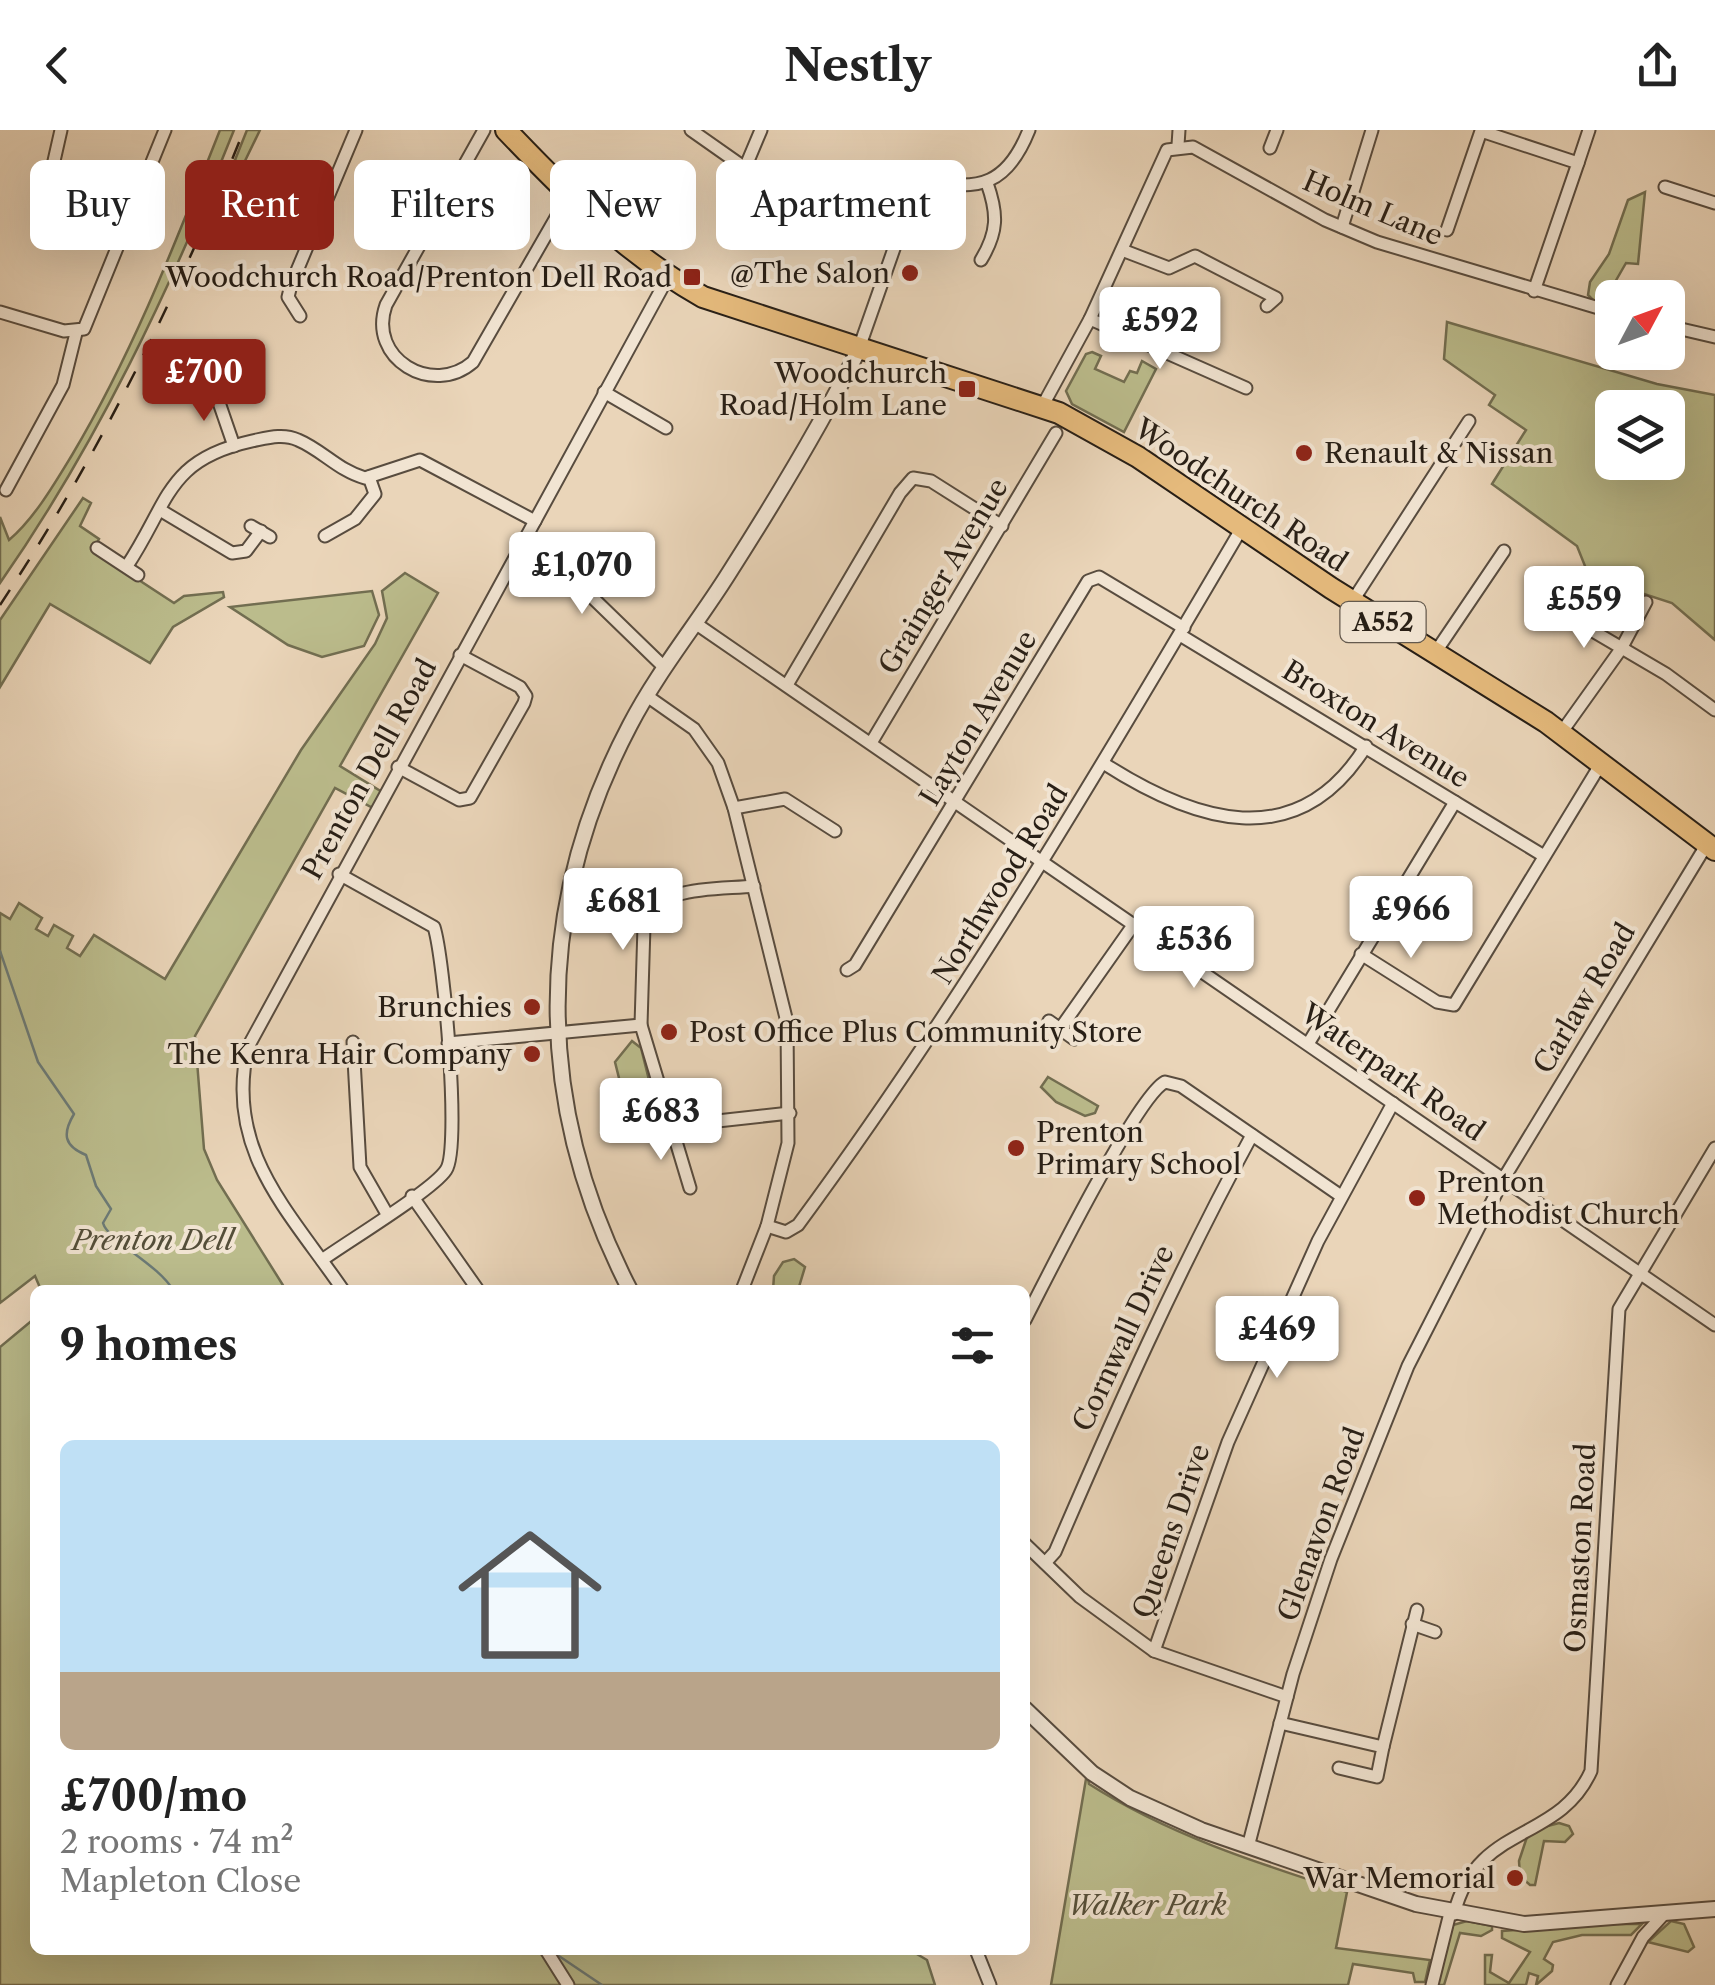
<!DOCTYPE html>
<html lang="en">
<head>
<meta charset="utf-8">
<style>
  :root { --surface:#fff; --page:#f2f2f2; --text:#222; --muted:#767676; --line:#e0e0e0; --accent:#8f2418 }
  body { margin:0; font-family:"Libre Caslon Text",serif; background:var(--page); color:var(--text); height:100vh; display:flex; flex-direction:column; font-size:38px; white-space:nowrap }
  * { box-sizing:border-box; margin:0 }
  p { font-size:32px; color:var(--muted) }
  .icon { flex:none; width:55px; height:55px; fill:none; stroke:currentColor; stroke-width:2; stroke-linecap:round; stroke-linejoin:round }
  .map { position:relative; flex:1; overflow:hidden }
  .sheet { position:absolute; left:30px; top:1155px; width:1000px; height:670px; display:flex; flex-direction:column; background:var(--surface); border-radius:15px; box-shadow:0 10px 40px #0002 }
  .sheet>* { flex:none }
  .hud { position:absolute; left:30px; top:30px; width:1000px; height:90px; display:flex; gap:20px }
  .needle { width:65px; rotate:49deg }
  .fabs { position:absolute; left:1595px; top:150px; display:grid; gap:20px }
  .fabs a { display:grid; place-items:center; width:90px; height:90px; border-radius:15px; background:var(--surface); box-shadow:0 10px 40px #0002; font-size:50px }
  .price { position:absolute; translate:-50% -85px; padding:0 22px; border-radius:10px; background:#fff; color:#222; font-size:32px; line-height:65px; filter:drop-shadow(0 2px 5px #0008) }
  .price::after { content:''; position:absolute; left:50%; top:60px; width:30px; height:22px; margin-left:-15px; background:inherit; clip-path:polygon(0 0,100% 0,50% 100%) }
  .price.on { background:var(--accent); color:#fff }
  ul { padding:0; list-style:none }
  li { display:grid; align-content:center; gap:20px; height:530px; padding:0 30px }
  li+li { border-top:2px solid var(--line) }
  li span { display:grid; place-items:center; height:310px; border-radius:15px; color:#555 }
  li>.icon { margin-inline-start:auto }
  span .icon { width:180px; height:180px; fill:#fffc; stroke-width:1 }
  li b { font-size:42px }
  h2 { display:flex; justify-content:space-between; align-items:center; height:120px; padding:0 30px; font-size:42px }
  .tag { padding:0 35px; border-radius:15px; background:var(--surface); box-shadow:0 10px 40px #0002; font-size:35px; line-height:90px }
  .tag.on { background:var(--accent); color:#fff }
  header { display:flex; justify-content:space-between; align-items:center; height:130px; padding:0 30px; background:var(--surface); font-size:45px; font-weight:800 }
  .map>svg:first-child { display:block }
  .green { fill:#bbbc8c; stroke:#726e51; stroke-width:2.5; fill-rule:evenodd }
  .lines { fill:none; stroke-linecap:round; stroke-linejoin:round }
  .stream { stroke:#6c7a76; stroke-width:2.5 }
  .minor-casing { stroke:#584c3f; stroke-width:15 }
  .tertiary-casing { stroke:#584c3f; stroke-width:18 }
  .trunk-casing { stroke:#281f16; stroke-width:24 }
  .minor { stroke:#f1e4d2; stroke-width:11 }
  .tertiary { stroke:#f1e4d2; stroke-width:14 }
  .trunk { stroke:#e5ba7c; stroke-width:20 }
  .rail { stroke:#281f16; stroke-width:2.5; stroke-dasharray:18 18; stroke-linecap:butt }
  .poi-dot { fill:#8f2418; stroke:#f1e4d2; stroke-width:4 }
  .labels { text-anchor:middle; stroke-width:8; stroke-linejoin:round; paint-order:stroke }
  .shield { fill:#f1e4d2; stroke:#645a4e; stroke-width:2.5 }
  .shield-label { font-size:25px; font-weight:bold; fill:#281f16 }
  .street-label { font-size:28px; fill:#281f16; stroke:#f1e4d2 }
  .poi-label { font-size:28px; fill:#281f16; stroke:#f1e4d2; text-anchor:end }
  .park-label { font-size:28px; font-style:italic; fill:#544e39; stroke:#f1e4d2 }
</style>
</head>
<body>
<header><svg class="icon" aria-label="back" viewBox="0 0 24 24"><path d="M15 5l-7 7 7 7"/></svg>Nestly<svg class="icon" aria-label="share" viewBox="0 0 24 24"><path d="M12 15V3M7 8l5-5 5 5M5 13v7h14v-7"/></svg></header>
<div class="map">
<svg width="1715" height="1855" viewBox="0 0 1715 1855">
  <rect width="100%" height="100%" fill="#ead5b9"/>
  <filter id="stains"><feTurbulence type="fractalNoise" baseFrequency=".002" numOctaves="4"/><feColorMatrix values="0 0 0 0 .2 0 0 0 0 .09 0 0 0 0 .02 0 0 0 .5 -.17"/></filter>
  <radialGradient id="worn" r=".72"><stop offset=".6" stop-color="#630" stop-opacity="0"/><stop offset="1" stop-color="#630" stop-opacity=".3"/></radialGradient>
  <g class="green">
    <path d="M220 0H234C170 160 97 314 0 453V387L9 410C34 389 55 353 72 325 134 221 176 111 220 0Z"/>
    <path d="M247 0H260L243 35 235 30Z"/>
    <path d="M1645 62 1638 134 1626 133 1603 173 1595 172 1588 165 1590 152 1609 124 1628 70Z"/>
    <path d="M1447 192 1657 254 1715 265V510L1672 473 1589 446 1577 416 1492 354 1526 300 1489 275 1495 265 1444 229ZM1612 278H1668V332H1612Z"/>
    <path d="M1092 222 1101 226 1095 239 1124 252 1130 241 1137 243 1142 231 1156 239 1124 302 1072 274 1066 261 1086 224Z"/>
    <path d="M83 368 91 373 80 396 99 409 93 420 174 473 184 466 223 462 224 467 173 497 150 533 50 474 0 557V490Z"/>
    <path d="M405 443 438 463 340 636 382 662 373 678 335 658 195 906 204 1019 217 1050 286 1160H41L35 1146 0 1173V783L10 789 19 773 42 788 36 799 48 806 54 795 73 806 67 818 80 826 94 805 165 849 301 620 375 514 387 488 382 461Z"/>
    <path d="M372 461 379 485 364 516 322 527 288 515 230 477Z"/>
    <path d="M632 911 641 918 652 962 622 960 615 932Z"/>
    <path d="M1048 947 1098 976 1095 983 1085 986 1056 972 1041 957Z"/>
    <path d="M794 1129 805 1137 798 1160H773L774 1146 783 1132Z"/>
    <path d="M35 1188V1820H910L927 1830 935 1855H0V1217Z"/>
    <path d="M1087 1643 1089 1654C1169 1705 1257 1733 1347 1762L1336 1818 1430 1830 1425 1852H1415L1413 1843 1353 1834 1348 1855H1051Z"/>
    <path d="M1559 1693 1569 1696 1573 1704 1565 1712 1544 1711 1535 1755H1530L1520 1746 1519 1731 1529 1701Z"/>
    <path d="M1467 1791 1492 1796V1800L1481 1806 1460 1803 1444 1855H1434L1453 1795Z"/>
    <path d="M1671 1791 1684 1794 1694 1817 1688 1822 1648 1812Z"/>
    <path d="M1596 1794H1642L1631 1805H1582L1553 1812 1544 1829 1553 1835 1552 1841 1536 1855 1538 1846 1529 1843 1526 1855H1485V1825H1492L1490 1842 1509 1853 1530 1822 1502 1808V1801Z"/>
  </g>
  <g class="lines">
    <g class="stream">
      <path d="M0 821 38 932 74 984C62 1004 64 1016 86 1025L96 1056 111 1079 103 1093C108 1111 158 1134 173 1160"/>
      <path d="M553 1822 602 1855"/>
    </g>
    <defs>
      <g id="minor">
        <path d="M484 0 386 175C367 229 433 267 473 232L569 65"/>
        <path d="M691 0 745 38 901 97"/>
        <path d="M1178 15 1179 0"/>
        <path d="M1270 18 1277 0"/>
        <path d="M1578 33 1589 0"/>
        <path d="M745 38 761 0"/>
        <path d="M49 53 61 0"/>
        <path d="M1665 57 1715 73"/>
        <path d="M1342 97 1372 0"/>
        <path d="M1447 100 1481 1 1578 33 1534 161"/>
        <path d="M1122 120 1169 138 1195 126 1276 168 1267 176"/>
        <path d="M981 130C998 102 998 84 987 53"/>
        <path d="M0 182 64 201 84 199 165 0"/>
        <path d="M300 186 288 167 291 155 356 0"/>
        <path d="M1090 189 1246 258"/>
        <path d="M1668 196 1715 207"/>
        <path d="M858 221 916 56 925 50C980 63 1008 53 1029 0"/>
        <path d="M214 258 234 316"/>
        <path d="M204 262 224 255"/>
        <path d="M604 262 666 298"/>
        <path d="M1043 275 1090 189 1167 20 1193 17 1325 90 1377 112 1612 182"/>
        <path d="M6 360 63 255 76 203"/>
        <path d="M160 380 232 423 246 421 261 401"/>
        <path d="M251 396 270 407"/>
        <path d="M528 405 665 538"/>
        <path d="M325 406 355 389 375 364 369 347"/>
        <path d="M97 418 138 445"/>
        <path d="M127 436C170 371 166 330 252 311 267 308 283 303 298 310 322 320 339 341 365 348L420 330 535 391"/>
        <path d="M1352 472 1469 291"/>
        <path d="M1569 487 1666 544 1715 580"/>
        <path d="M695 493 1715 1195"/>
        <path d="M1180 505 1544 726"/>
        <path d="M1435 523 1504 421"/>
        <path d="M787 555 900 363 913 348 931 351 1002 396"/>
        <path d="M647 566 694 599 718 633 734 678 787 892 788 1013 767 1096 742 1160"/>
        <path d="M1561 603 1621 519 1646 472"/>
        <path d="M871 613 1056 303"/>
        <path d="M1103 633C1193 691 1297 727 1366 616"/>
        <path d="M398 637 459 670 470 668 524 573 526 566 520 557 460 525"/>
        <path d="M734 678 785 669 835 701"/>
        <path d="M1361 824 1437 872 1454 875 1602 632"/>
        <path d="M847 840 855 835 1088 451 1099 447 1184 498"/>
        <path d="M1049 891 1074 909"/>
        <path d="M1060 899 1134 794"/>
        <path d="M353 912 360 1037 387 1084"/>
        <path d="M448 913 641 895"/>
        <path d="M1308 914 1455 672"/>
        <path d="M672 996 790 983"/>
        <path d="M690 1058 641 895 644 796C655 754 718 760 754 756"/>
        <path d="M412 1066 478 1160"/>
        <path d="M767 1096 786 1102 798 1095C963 871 1102 636 1243 396"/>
        <path d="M322 1130C347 1112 433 1060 446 1040 461 1019 444 828 434 797L339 744"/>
        <path d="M343 1160C289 1081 224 1020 248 917L668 147"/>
        <path d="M1025 1190C1045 1151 1137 966 1165 952L1181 956 1341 1066"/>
        <path d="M1025 1414 1080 1467 1154 1521 1287 1567"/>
        <path d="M1045 1433 1055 1422C1116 1280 1178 1141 1252 1005"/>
        <path d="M1412 1494 1435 1502"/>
        <path d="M1154 1521 1228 1312 1318 1111 1393 973"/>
        <path d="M1280 1593 1383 1617 1377 1647 1339 1638"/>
        <path d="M1383 1617 1417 1480"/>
        <path d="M1248 1717 1293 1544 1331 1429 1408 1236 1504 1048 1707 714"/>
        <path d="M1454 1784C1477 1692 1558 1714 1591 1641L1619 1179 1715 1018"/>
        <path d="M546 1820 568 1855"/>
        <path d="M976 1820 990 1855"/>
        <path d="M1432 1855 1450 1783"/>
        <path d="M1617 1855 1643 1807 1664 1784"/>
      </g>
      <g id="tertiary">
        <path d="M630 1160C534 975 533 779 630 595 658 541 697 494 729 443 775 371 820 297 858 221"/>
        <path d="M1025 1579 1092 1643 1130 1668 1201 1700 1416 1774 1524 1794 1715 1779"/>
      </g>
      <path id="trunk" d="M506 0C567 64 625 123 703 167L1059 283 1138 327 1331 458 1546 592 1715 720"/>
    </defs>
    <use href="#minor" class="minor-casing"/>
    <use href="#tertiary" class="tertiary-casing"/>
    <use href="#trunk" class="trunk-casing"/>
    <use href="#minor" class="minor"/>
    <use href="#tertiary" class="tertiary"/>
    <use href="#trunk" class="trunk"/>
    <path class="rail" d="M0 475C99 325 177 167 244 0"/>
  </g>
  <g class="poi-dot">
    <circle cx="910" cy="143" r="10"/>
    <rect x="682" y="137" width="20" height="20" rx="5"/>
    <rect x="957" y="249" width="20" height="20" rx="5"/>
    <circle cx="1304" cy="323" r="10"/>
    <circle cx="532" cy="877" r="10"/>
    <circle cx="669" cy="902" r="10"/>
    <circle cx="532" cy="924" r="10"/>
    <circle cx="1016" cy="1018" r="10"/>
    <circle cx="1417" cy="1068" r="10"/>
    <circle cx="1515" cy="1748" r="10"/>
  </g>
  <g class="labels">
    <rect class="shield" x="1340.5" y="472" width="85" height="40" rx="8"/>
    <g class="shield-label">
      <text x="1383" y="501">A552</text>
    </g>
    <g class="street-label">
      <text transform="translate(1373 78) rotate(23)" y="10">Holm Lane</text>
      <text transform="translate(1241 365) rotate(34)" y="10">Woodchurch Road</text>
      <text transform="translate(943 446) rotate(-59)" y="10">Grainger Avenue</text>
      <text transform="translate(978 588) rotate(-59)" y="10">Layton Avenue</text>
      <text transform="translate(1376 594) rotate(32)" y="10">Broxton Avenue</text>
      <text transform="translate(369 639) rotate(-61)" y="10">Prenton Dell Road</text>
      <text transform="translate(1000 754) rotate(-58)" y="10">Northwood Road</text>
      <text transform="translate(1584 868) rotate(-59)" y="10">Carlaw Road</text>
      <text transform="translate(1393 942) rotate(35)" y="10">Waterpark Road</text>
      <text transform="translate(1123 1208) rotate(-65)" y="10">Cornwall Drive</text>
      <text transform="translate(1321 1394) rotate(-70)" y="10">Glenavon Road</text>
      <text transform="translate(1171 1401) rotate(-71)" y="10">Queens Drive</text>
      <text transform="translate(1580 1418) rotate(-87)" y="10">Osmaston Road</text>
    </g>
    <g class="poi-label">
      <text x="890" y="153">@The Salon</text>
      <text x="672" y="157">Woodchurch Road/Prenton Dell Road</text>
      <text x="947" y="253">Woodchurch<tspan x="947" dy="32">Road/Holm Lane</tspan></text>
      <text x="1324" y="333" text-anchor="start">Renault &amp; Nissan</text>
      <text x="512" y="887">Brunchies</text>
      <text x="689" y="912" text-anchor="start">Post Office Plus Community Store</text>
      <text x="512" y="934">The Kenra Hair Company</text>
      <text x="1036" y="1012" text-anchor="start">Prenton<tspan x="1036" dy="32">Primary School</tspan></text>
      <text x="1437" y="1062" text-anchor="start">Prenton<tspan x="1437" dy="32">Methodist Church</tspan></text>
      <text x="1495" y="1758">War Memorial</text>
    </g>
    <g class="park-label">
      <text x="153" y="1120">Prenton Dell</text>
      <text x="1147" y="1785">Walker Park</text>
    </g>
  </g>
  <rect width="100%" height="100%" filter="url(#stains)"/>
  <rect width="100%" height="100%" fill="url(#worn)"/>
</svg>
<div class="fabs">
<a><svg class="needle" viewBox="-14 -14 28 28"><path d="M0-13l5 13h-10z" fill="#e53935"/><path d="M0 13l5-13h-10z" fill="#767676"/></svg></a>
<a><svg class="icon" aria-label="layers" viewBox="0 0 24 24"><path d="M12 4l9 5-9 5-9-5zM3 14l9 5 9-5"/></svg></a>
</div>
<b class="price" style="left:1160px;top:242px">£592</b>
<b class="price on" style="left:204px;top:294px">£700</b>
<b class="price" style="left:582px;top:487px">£1,070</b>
<b class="price" style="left:1584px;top:521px">£559</b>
<b class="price" style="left:623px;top:823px">£681</b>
<b class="price" style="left:1411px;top:831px">£966</b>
<b class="price" style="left:1194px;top:861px">£536</b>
<b class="price" style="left:661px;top:1033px">£683</b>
<b class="price" style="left:1277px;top:1251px">£469</b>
<div class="hud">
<a class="tag">Buy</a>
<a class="tag on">Rent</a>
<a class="tag">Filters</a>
<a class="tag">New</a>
<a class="tag">Apartment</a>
</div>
<section class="sheet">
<h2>9 homes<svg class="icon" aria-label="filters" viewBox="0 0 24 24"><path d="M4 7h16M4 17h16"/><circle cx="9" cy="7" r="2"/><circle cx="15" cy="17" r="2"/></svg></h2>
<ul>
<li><span style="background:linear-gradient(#bfe0f5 75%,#b9a48a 0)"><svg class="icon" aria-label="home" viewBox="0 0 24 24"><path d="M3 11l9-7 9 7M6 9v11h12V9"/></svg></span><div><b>£700/mo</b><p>2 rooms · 74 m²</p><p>Mapleton Close</p></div></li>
</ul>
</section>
</div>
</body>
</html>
